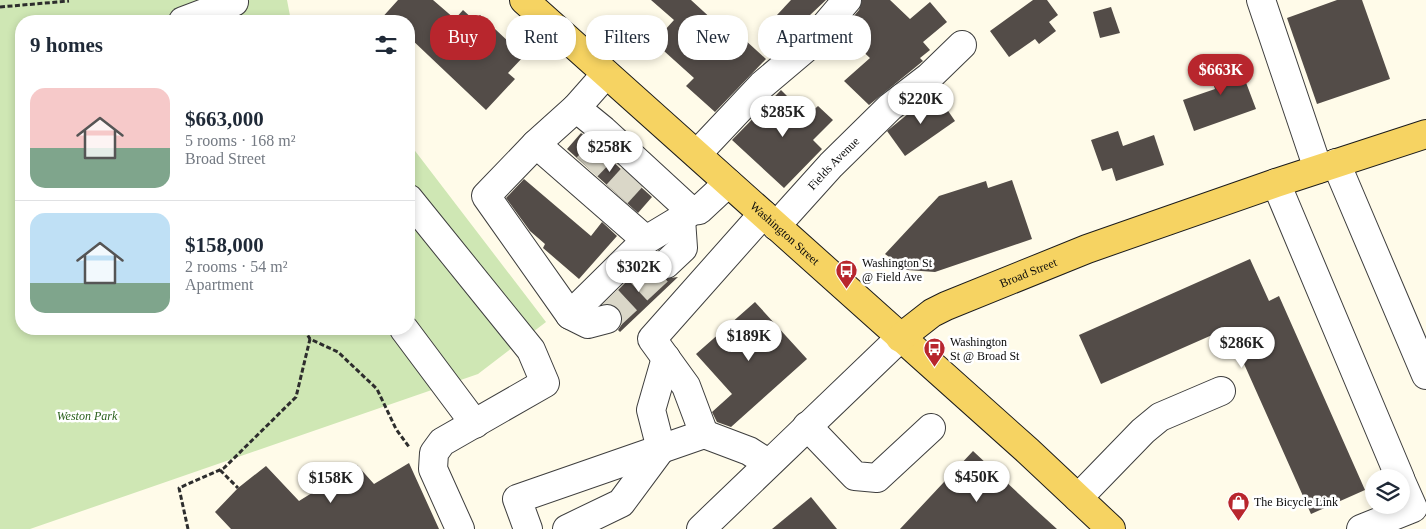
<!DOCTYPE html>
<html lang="en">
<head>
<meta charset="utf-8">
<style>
  :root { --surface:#fff; --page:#f6f6f7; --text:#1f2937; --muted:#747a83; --line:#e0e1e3; --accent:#b8262d }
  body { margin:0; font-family:"Times New Roman",serif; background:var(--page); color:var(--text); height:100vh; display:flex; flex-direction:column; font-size:19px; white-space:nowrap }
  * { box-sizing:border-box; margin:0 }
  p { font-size:16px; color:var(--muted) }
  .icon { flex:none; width:28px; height:28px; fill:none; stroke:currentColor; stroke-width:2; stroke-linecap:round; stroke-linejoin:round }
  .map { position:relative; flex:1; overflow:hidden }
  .panel { position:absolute; left:15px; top:15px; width:400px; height:320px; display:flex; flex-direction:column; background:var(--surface); border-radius:20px; box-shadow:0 2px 8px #0003 }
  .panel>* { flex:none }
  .banner { position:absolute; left:430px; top:15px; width:475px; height:45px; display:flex; gap:10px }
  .controls { position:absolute; left:1365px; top:469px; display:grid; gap:10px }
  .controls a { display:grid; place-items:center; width:45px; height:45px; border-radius:50%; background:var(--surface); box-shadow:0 2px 8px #0003; font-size:25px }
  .price { position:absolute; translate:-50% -42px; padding:0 11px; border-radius:18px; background:#fff; color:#222; font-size:16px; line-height:32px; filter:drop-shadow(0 1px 2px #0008) }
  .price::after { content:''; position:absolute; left:50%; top:30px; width:15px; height:11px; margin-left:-8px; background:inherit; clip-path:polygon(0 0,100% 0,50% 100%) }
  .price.selected { background:var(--accent); color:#fff }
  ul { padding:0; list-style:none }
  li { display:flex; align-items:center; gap:15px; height:125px; padding:0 15px }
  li+li { border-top:1px solid var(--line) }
  li span { display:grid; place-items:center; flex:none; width:140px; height:100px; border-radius:15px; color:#555 }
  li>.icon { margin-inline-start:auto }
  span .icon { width:60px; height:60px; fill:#fffc; stroke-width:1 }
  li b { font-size:21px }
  h2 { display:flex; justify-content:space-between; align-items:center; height:60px; padding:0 15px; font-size:21px }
  .tag { padding:0 18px; border-radius:20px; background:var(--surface); box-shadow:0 2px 8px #0003; font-size:18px; line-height:45px }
  .tag.selected { background:var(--accent); color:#fff }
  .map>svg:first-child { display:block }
  .green { fill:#cfe7b4 }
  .building { fill:#534c48 }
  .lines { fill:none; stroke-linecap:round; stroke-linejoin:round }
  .minor-tunnel { stroke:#dad7c8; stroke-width:28; stroke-dasharray:28 14; stroke-linecap:butt }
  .minor-casing { stroke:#3e3e3e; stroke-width:30 }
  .major-casing { stroke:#1c1c1c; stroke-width:30 }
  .path { stroke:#2d2d2d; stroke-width:3; stroke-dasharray:5 2.5; stroke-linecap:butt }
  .minor { stroke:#fff; stroke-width:28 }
  .major { stroke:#f6d362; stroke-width:28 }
  .labels { text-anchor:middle; stroke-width:5; stroke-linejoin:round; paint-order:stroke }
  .street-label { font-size:12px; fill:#0b0b0b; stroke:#fff }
  .poi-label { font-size:12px; fill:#0b0b0b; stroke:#fff; text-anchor:start }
  .park-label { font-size:12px; font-style:italic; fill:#2b611d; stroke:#fff }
</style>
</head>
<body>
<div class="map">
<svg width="1426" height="529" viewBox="0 0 1426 529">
  <rect width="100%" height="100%" fill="#fffbe9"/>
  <path class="green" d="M0 0H287L291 21H21V329H409V143L546 322 478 374 30 529H0Z"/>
  <g class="building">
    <path d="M398 0H433L455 19 463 10 474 20 480 15 524 56 508 73 515 79 486 110 409 37V21H379Z"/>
    <path d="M651 0H691L739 44 744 39 766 59 715 112 686 86 694 78 654 42 674 20Z"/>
    <path d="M791 0H826L793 31 777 15Z"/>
    <path d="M862 0H890L910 19 930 2 947 22 923 42 930 50 920 58 923 61 869 105 844 81 870 58 841 31 859 10Z"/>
    <path d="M1033 0H1047L1058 15 1049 22 1056 31 1039 44 1035 39 1009 57 990 31Z"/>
    <path d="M1337 0H1362L1390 79 1317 104 1287 18Z"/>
    <path d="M1111 7 1120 33 1100 38 1093 12Z"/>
    <path d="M1236 56 1256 109 1194 131 1183 100 1215 89 1207 67Z"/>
    <path d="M781 90 807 116 818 106 833 120 813 140 822 149 784 188 732 140Z"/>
    <path d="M935 92 955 121 905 156 887 131Z"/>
    <path d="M1118 131 1123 146 1154 135 1164 165 1116 181 1112 168 1102 171 1091 140Z"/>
    <path d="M581 133 652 197 638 213 567 149Z"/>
    <path d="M524 179 591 236 602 222 617 236 579 279 543 248 545 244 530 231 506 198Z"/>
    <path d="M1012 180 1032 239 935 272 907 270 885 254 939 196 986 181 988 188Z"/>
    <path d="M655 253 651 259V267L655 275 662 279 678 277 620 332 618 330 622 324V316L618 308 612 304H604Z"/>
    <path d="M1250 259 1269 301 1279 296 1365 490 1311 514 1228 328 1101 384 1079 335Z"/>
    <path d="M755 302 807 359 731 427 717 422 712 412 732 394 696 354Z"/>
    <path d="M973 451 1035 509 1057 529H900Z"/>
    <path d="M409 463 439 529H231L215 512 238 488 266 466 299 501 357 465 374 484Z"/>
    <path d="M811 497 837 529H772Z"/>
  </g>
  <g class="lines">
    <g class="minor-tunnel">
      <path d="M587 167 608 145"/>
      <path d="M617 194 637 172"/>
      <path d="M607 319 666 264"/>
    </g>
    <defs>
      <g id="minor">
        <path d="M1261 0 1318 169"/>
        <path d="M183 21 234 2"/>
        <path d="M606 74 576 108 603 130 691 211 699 210 728 183"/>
        <path d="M576 108 536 144 646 240 681 219 691 211"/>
        <path d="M536 144 486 196 570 315 588 324 607 319"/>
        <path d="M697 154 762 85 807 47 847 0"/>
        <path d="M1336 163 1426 375"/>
        <path d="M1276 183 1400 478"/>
        <path d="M409 199 531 350 545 383 442 442 434 453 433 469 460 529"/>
        <path id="s1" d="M776 226 831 165 890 107 929 77 962 45"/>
        <path d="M666 264 683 248 681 219"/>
        <path d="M570 315 646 240"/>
        <path d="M404 329 475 424"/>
        <path d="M807 426 855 476 877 478 931 428"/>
        <path d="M704 434 686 386 652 339 763 214"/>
        <path d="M1078 498 1143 431 1160 417 1221 391"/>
        <path d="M528 529 517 499 704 434 749 451 768 463"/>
        <path d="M567 529 621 503 661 449 651 410 666 358"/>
        <path d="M701 529 900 338"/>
        <path d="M1361 529 1413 508 1401 481"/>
      </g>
      <g id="major">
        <path id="s2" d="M524 0 1028 451 1111 529"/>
        <path id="s3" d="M900 338 932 313 946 306 1087 249 1276 183 1426 134"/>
      </g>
    </defs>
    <use href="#minor" class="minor-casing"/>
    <use href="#major" class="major-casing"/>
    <g class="path">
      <path d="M0 7 69 1"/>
      <path d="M304 329 310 339"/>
      <path d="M220 470 238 488"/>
      <path d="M188 529 179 488 224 468 296 397 310 339 338 352 377 389 396 429 409 447"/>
    </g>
    <use href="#minor" class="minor"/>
    <use href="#major" class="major"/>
  </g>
  <defs>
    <symbol id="bus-pin" viewBox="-11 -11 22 30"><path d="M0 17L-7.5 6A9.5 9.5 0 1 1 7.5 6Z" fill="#b8262d" stroke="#fff"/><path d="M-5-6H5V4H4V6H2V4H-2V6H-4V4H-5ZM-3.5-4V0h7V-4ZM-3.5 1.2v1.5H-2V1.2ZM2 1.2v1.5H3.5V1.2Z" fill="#fff"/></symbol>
    <symbol id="shop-pin" viewBox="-11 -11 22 30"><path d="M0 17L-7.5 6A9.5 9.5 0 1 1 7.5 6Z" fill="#b8262d" stroke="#fff"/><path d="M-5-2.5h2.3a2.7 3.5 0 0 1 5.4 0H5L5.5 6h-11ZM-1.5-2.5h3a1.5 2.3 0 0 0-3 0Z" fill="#fff"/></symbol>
  </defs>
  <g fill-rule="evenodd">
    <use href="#bus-pin" x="834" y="258" width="25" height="34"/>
    <use href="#bus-pin" x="922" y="336" width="25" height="34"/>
    <use href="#shop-pin" x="1226" y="490" width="25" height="34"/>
  </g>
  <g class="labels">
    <g class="street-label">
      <text dy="4" stroke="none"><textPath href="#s1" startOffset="85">Fields Avenue</textPath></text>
      <text dy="4" stroke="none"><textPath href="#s2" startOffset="350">Washington Street</textPath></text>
      <text dy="4" stroke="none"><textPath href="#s3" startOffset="145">Broad Street</textPath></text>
    </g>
    <g class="poi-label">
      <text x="862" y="267">Washington St<tspan x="862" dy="14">@ Field Ave</tspan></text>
      <text x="950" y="346">Washington<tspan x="950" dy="14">St @ Broad St</tspan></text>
      <text x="1254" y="506">The Bicycle Link</text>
    </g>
    <g class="park-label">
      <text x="87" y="420">Weston Park</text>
    </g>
  </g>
</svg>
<div class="controls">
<a><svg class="icon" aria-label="layers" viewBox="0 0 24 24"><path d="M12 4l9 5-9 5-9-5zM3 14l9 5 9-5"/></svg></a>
</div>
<b class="price selected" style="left:1221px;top:96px">$663K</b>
<b class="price" style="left:921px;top:125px">$220K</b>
<b class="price" style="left:783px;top:138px">$285K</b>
<b class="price" style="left:610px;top:173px">$258K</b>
<b class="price" style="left:639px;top:293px">$302K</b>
<b class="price" style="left:749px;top:362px">$189K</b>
<b class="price" style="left:1242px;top:369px">$286K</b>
<b class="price" style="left:977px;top:503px">$450K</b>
<b class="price" style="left:331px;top:504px">$158K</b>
<div class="banner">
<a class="tag selected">Buy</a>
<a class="tag">Rent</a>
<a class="tag">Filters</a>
<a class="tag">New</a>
<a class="tag">Apartment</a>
</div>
<section class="panel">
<h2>9 homes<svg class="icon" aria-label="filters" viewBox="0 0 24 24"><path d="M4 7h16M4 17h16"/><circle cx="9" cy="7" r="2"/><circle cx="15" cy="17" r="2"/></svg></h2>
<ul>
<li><span style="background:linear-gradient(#f6c9c9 60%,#7fa58c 0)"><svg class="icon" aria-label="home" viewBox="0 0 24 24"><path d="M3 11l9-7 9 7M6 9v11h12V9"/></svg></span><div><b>$663,000</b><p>5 rooms · 168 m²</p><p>Broad Street</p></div></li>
<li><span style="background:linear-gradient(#bfe0f5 70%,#7fa58c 0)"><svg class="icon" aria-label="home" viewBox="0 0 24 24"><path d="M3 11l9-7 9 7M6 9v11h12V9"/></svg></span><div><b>$158,000</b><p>2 rooms · 54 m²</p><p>Apartment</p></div></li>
</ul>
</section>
</div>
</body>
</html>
